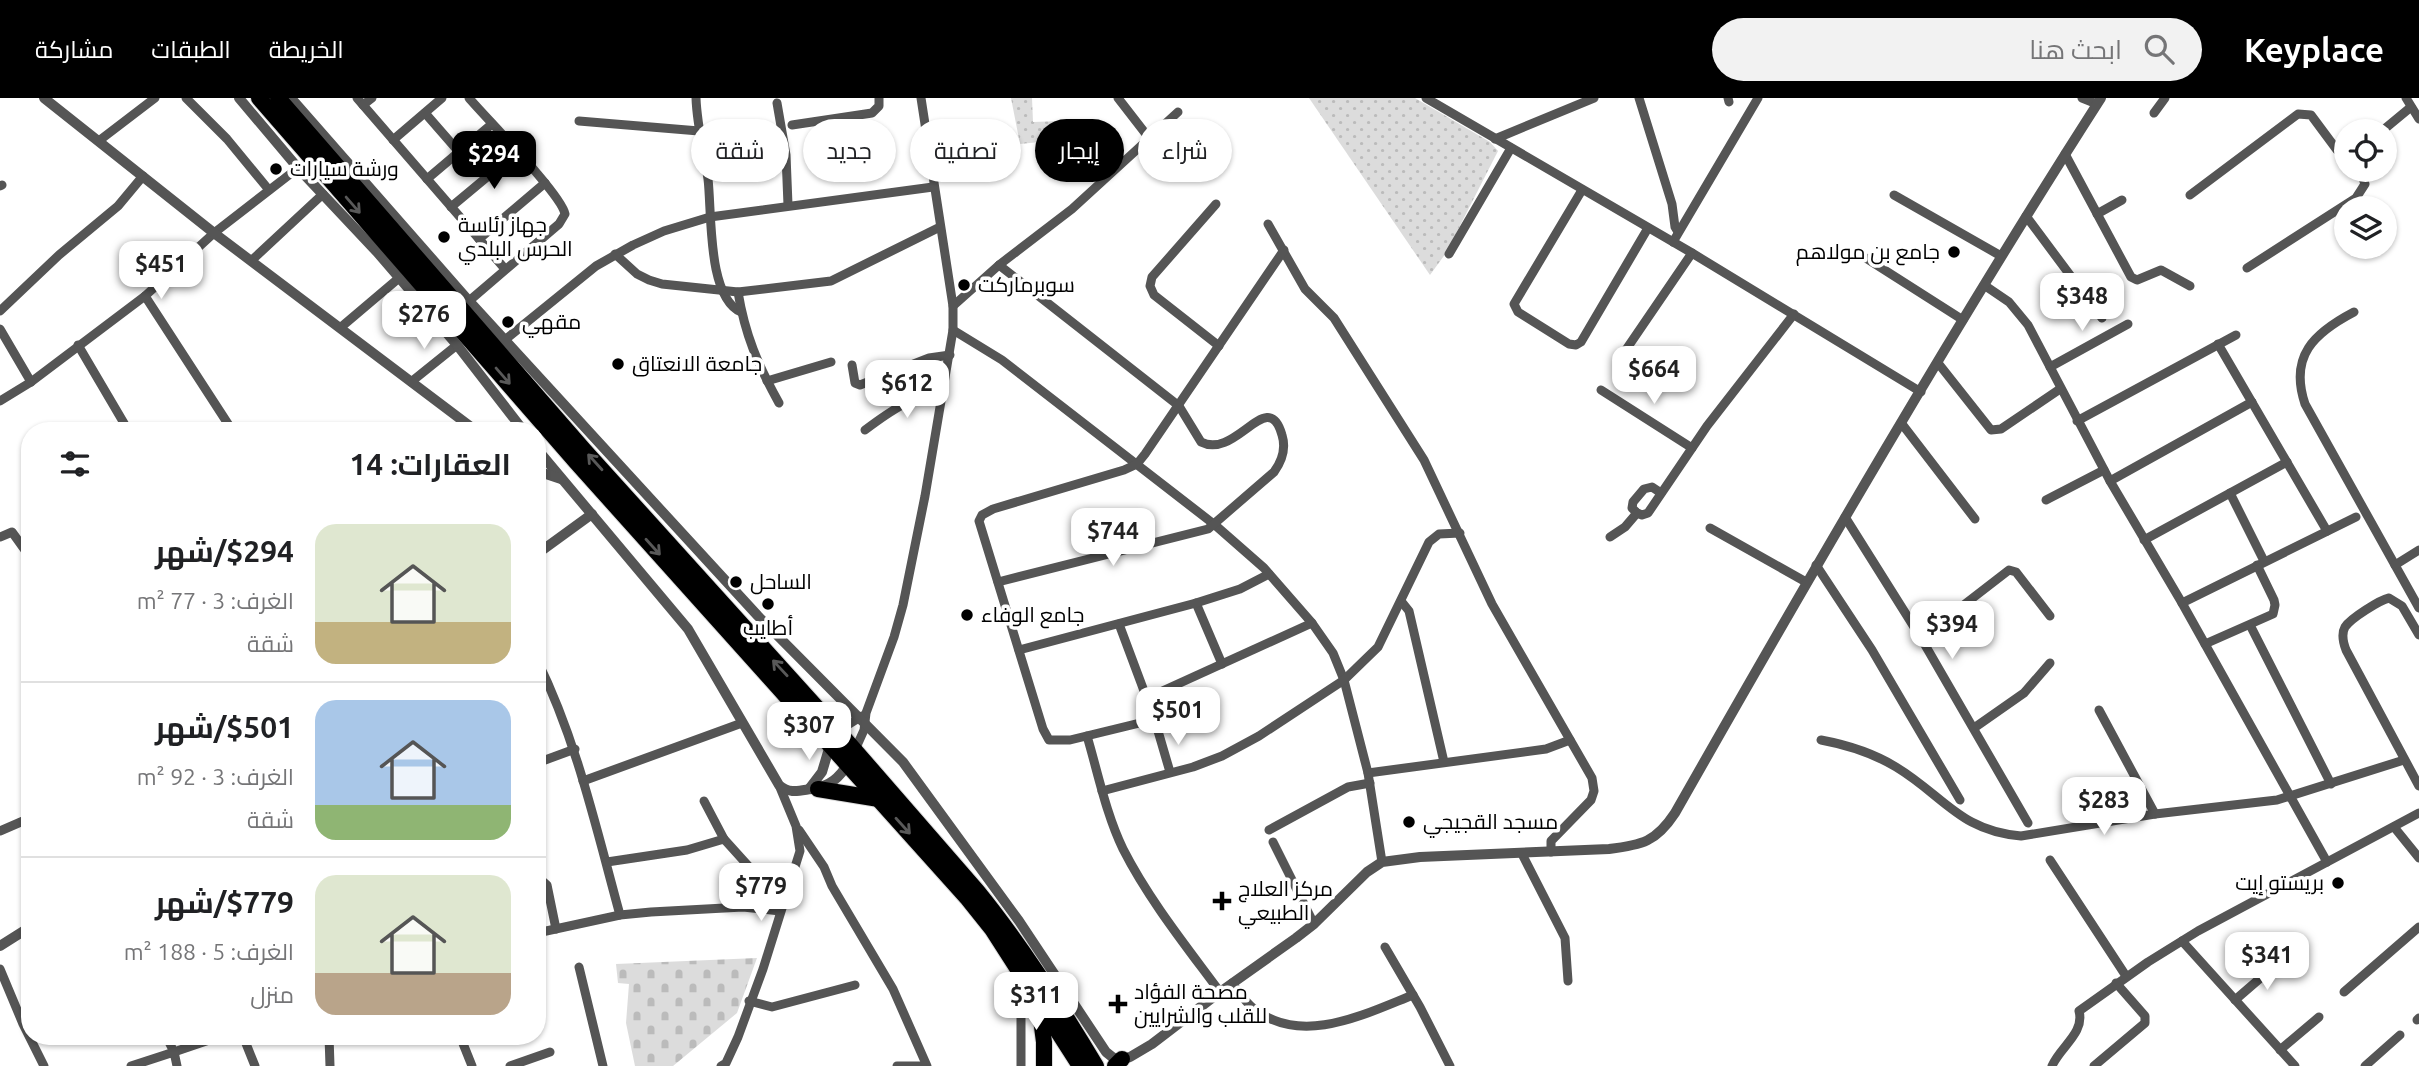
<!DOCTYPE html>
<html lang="ar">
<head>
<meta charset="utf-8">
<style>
  :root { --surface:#fff; --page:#f2f2f2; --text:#202124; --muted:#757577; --line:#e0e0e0; --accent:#000 }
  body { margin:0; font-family:Ubuntu,Cairo,sans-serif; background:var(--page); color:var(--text); direction:rtl; height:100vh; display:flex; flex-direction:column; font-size:26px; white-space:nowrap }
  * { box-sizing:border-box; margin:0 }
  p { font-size:23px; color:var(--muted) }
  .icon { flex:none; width:38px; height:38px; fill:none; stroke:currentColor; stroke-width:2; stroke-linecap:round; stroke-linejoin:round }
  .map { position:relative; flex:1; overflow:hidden; direction:ltr }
  .drawer { position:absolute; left:21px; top:324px; width:525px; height:623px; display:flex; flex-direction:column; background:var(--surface); border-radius:28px; box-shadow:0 2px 5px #0004; direction:rtl }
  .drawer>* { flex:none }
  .hud { position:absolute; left:567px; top:21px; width:665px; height:63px; direction:rtl; display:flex; gap:14px }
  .controls { position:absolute; left:2334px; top:21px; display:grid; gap:14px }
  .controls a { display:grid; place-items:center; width:63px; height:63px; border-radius:50%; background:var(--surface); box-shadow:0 2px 5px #0004; font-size:35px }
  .price { position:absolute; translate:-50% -60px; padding:0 16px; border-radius:14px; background:#fff; color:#222; font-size:23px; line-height:46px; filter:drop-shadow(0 2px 4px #0008) }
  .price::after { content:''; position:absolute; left:50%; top:42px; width:21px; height:16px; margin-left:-10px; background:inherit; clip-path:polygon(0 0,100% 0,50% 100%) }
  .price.current { background:var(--accent); color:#fff }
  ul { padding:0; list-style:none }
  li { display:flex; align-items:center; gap:21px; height:175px; padding:0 35px }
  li+li { border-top:2px solid var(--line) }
  li span { display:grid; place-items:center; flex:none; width:196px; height:140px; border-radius:21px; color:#555 }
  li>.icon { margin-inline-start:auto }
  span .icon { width:84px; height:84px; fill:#fffc; stroke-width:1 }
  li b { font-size:30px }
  h2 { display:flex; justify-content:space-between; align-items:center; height:84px; padding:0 35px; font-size:30px }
  .chip { padding:0 24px; border-radius:32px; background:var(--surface); box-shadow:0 2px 5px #0004; font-size:24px; line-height:63px }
  .chip.current { background:var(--accent); color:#fff }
  header { display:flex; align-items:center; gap:42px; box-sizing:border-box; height:98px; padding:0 35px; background:var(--accent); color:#fff }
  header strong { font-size:33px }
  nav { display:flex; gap:38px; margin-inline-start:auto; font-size:24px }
  .search { width:490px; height:63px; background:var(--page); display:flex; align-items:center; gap:18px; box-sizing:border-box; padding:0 24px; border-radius:38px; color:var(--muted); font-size:26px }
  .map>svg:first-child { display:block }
  .grass { fill:url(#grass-dots) }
  .cemetery { fill:url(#cemetery-stones) }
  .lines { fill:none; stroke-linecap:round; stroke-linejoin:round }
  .trunk-casing { stroke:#dbdbdb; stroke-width:18 }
  .minor { stroke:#555; stroke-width:9 }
  .tertiary { stroke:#555; stroke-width:10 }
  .trunk { stroke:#000; stroke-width:16 }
  .oneway { stroke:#595959 }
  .poi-dot { fill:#000; stroke:#fff; stroke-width:2.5 }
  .labels { text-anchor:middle; stroke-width:7; stroke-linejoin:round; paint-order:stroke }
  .poi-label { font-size:21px; fill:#000; stroke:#fff; text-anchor:start }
</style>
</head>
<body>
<header>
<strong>Keyplace</strong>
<div class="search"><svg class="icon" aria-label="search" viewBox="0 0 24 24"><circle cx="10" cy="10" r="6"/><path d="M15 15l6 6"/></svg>ابحث هنا</div>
<nav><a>الخريطة</a><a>الطبقات</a><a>مشاركة</a></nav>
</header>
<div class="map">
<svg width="2419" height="968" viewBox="0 0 2419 968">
  <defs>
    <pattern id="grass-dots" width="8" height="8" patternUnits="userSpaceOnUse" patternTransform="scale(1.75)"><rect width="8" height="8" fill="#dcdcdc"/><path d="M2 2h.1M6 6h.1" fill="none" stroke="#bbb" stroke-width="1.8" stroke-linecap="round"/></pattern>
    <pattern id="cemetery-stones" width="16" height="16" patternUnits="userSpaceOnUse" patternTransform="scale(1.75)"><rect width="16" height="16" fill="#dcdcdc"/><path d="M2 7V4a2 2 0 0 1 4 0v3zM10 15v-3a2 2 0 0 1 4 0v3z" fill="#bbb"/></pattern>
  </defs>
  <rect width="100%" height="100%" fill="#fff"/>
  <g class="grass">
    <path d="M1011 0H1032L1033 24 1061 23 1098 38 1020 46Z"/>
    <path d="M1309 0H1415L1490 44 1498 53 1446 155 1430 177Z"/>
  </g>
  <path class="cemetery" d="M757 860 737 915 673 968H635L626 925 629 886 618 885 616 866Z"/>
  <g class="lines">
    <defs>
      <g id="trunk">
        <path d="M259 0 577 365 968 801 992 831 1080 968"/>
        <path d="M278 0 584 352 838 633 978 794C1022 848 1060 908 1096 968"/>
        <path d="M818 691 879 701"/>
        <path d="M1039 906 1044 944V968"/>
        <path d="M1115 968 1122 961"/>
      </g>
    </defs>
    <use href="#trunk" class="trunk-casing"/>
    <g class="minor">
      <path d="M186 0 227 41 269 92"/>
      <path d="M357 0 505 171"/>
      <path d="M469 0C486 20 562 97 565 116L559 126 469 203"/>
      <path d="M696 0C697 28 704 54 708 81 712 114 707 199 741 214"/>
      <path d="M1118 0 1149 40"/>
      <path d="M1426 0 1692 155 1921 294"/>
      <path d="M1639 0 1672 106 1675 129 1678 134"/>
      <path d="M1728 0 1729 4"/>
      <path d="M2082 0 2097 6"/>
      <path d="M2406 0 2419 21"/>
      <path d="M777 5 786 57 788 107"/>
      <path d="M363 7 372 0"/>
      <path d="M425 15 459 54"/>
      <path d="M2154 15 2165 0"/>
      <path d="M579 23 699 33"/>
      <path d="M792 27 872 15 879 8V0"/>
      <path d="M2382 33 2411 9"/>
      <path d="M1495 41 1594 0"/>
      <path d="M100 42 155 0"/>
      <path d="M393 42 442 0"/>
      <path d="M2065 56 2131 179 2137 182 2161 172 2190 188"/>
      <path d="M427 81 492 26"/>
      <path d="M0 88 2 87"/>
      <path d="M1582 92 1514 206 1518 214 1569 246 1576 247 1581 244 1648 130"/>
      <path d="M1894 97 2001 158"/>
      <path d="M2190 97 2298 16 2311 17 2337 52 2347 57"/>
      <path d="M1216 106 1152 179 1150 188 1154 197 1219 248"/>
      <path d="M451 109 517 54"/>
      <path d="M2097 116 2122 102"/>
      <path d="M2026 118 2102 220"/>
      <path d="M1268 126 1305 191 1334 220 1424 362 1492 506 1592 680 1594 693 1591 702 1551 743V754"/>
      <path d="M479 141 545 85"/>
      <path d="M1673 144 1758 0"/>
      <path d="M615 156 637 176 649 182 662 186 738 194 831 183 940 129"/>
      <path d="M1449 156 1511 50"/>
      <path d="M1861 157 1963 222"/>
      <path d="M251 163 323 96"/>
      <path d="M2247 170 2356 100 2365 86 2360 72"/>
      <path d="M1984 187 2009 204 2028 227 2110 383 2182 505 2327 764"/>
      <path d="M738 194C745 237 758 267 779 305"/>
      <path d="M145 198 232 332"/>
      <path d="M953 208 999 167 1072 111 1178 14"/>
      <path d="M0 213 59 157 118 108 143 78"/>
      <path d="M2354 214C2314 235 2289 258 2305 306L2419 510"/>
      <path d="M340 230 399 180"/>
      <path d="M0 231 31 284"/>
      <path d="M953 232 1002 262 1215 427 1264 470 1312 525 1333 555 1344 582 1368 675 1382 764"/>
      <path d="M506 241 596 168 633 147 664 133 710 119 933 89"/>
      <path d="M2218 246 2327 433"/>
      <path d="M78 247 128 332"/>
      <path d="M1621 259 1692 155"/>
      <path d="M1938 265 1991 332 2001 331 2060 291"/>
      <path d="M852 267 855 285 860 287 929 260 950 257"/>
      <path d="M2050 269 2128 226"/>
      <path d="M767 283 831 264"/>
      <path d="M411 284 457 247"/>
      <path d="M1601 292 1692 350"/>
      <path d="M0 303 31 284 145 198 214 135 298 70"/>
      <path d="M2077 323 2236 237"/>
      <path d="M1902 326 1975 421"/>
      <path d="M865 332C889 314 912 297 943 296"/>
      <path d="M2110 383 2252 304"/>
      <path d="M2230 395 2264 463"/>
      <path d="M2046 402 2104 372"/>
      <path d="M1637 415 1642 417 1648 415 1707 328 1794 216"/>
      <path d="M1637 415 1632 410 1633 404 1644 391 1652 389 1661 395"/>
      <path d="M1845 419 1921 540 2028 725"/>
      <path d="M1710 430 1806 484"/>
      <path d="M0 439 12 434 30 459"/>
      <path d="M1610 439 1625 429 1637 415"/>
      <path d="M2144 442 2287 364"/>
      <path d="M1816 467 1872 552 1960 702"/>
      <path d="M2395 467 2419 452"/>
      <path d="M998 484 1208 431 1274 374C1282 363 1286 350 1282 337 1268 287 1236 362 1201 344L1179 308 999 167"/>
      <path d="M1401 503 1409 513 1444 664"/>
      <path d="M1196 505 1222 566"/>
      <path d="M2182 505 2356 419"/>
      <path d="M1119 526 1150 609 1148 623 1070 642H1049L1043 631 979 423 982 417 993 411 1124 372 1137 366 1145 356 1284 152"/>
      <path d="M2250 527 2331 686"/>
      <path d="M2419 537 2402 508 2389 500C2380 502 2351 520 2345 529 2341 536 2343 544 2346 552L2419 688"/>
      <path d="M1921 540 2009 472 2016 474 2050 518"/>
      <path d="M2205 546 2273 516 2275 507 2274 502 2257 467"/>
      <path d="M1019 552 1196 505 1240 491 1269 476"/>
      <path d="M537 562C577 643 596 730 620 817"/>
      <path d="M1147 600 1312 525"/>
      <path d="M2099 612 2155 716"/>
      <path d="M1974 630 2024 595 2050 565"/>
      <path d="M838 633 862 618"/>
      <path d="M1158 633 1170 674"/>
      <path d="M1087 638C1098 675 1106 716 1123 751 1149 802 1186 848 1220 894"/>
      <path d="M1821 642C1848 647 1873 655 1896 669 1944 698 1960 733 2021 738L2155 716 2277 702 2404 662"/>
      <path d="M855 652 864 632 866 615 894 539 903 507 925 398 953 232V208L921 0"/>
      <path d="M537 665 575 651"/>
      <path d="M1368 675 1546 651 1570 642"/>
      <path d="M583 683 742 625"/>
      <path d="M1102 693 1193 669 1222 658 1259 638 1344 582 1378 549 1429 444 1439 436 1460 435"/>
      <path d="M704 703 724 741"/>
      <path d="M2394 729 2419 760"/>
      <path d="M799 732 824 769 832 788 893 891 927 968"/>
      <path d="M1269 732 1348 689 1370 685"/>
      <path d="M0 733 30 720"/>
      <path d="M1273 744 1314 826"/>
      <path d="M1522 756 1565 840 1568 883"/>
      <path d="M2050 762 2126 878"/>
      <path d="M607 764 687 752 724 741 752 772 787 791"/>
      <path d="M537 778 547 787 556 831"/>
      <path d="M537 835 620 817 651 814 743 809 780 813"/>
      <path d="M2182 843 2295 968"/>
      <path d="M1385 849 1420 909 1450 968"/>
      <path d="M579 869 603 968"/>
      <path d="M0 871 23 926 44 968"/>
      <path d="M1232 885C1239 894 1244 903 1253 910 1301 949 1365 916 1413 897"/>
      <path d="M2344 894 2419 829"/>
      <path d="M2235 902 2279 864"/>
      <path d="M749 903 772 909 855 887"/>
      <path d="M2417 922 2419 920"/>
      <path d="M166 938 174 954 221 938"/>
      <path d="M243 938 255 968"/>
      <path d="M329 938 330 968"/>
      <path d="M460 938 472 968"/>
      <path d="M2280 952 2319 919"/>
      <path d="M131 968 174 954 177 968"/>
      <path d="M510 968 550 954"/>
      <path d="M721 968 726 965 738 939 763 871 800 753 796 728 779 687"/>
      <path d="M897 968H922"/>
      <path d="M1021 968V901L1022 895 1029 888"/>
      <path d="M2052 968C2060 949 2085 935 2079 913L2148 864 2198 833 2419 715"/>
      <path d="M2094 968 2145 925V918L2116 885"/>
      <path d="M2365 968 2400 937"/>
    </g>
    <g class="tertiary">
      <path d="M44 0 214 135 475 332"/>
      <path d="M239 0 298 70 377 154 457 247 523 332"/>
      <path d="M291 0 469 203 758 518 903 664 1019 823 1106 954 1116 962 1130 959 1152 946 1220 894 1296 840 1314 826 1367 774 1382 764 1420 759 1609 751C1642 747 1656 744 1675 715 1812 474 1951 234 2101 0"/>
      <path d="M537 351 688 531 779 687C790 696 798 693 811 691 830 689 840 679 850 663"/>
      <path d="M537 373 561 381"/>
      <path d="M537 456 592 416"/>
      <path d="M809 691 822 674 831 644"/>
      <path d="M0 848 30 829"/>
    </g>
    <use href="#trunk" class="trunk"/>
  </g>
  <defs><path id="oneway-shaft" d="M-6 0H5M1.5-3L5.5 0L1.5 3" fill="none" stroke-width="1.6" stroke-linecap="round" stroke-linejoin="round" transform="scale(1.75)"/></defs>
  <g class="oneway">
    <use href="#oneway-shaft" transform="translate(353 107) rotate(49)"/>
    <use href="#oneway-shaft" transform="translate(503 278) rotate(49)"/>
    <use href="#oneway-shaft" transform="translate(595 364) rotate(-132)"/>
    <use href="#oneway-shaft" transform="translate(653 449) rotate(48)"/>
    <use href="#oneway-shaft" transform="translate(780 570) rotate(-133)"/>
    <use href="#oneway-shaft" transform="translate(903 728) rotate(48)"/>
  </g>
  <g class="poi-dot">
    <circle cx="276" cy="71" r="7"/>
    <circle cx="444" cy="139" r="7"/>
    <circle cx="1954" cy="154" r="7"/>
    <circle cx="964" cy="187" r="7"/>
    <circle cx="508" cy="224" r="7"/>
    <circle cx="618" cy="266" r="7"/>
    <circle cx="736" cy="484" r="7"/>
    <circle cx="768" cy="506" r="7"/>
    <circle cx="967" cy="517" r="7"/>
    <circle cx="1409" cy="724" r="7"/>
    <circle cx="2338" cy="785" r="7"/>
    <path d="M1218.5 792.5h7v7h7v7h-7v7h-7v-7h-7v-7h7z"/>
    <path d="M1114.5 895.5h7v7h7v7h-7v7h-7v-7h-7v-7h7z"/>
  </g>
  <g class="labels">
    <g class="poi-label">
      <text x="290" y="78">ورشة سيارات</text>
      <text x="458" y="134">جهاز رئاسة<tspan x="458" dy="24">الحرس البلدي</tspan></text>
      <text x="1940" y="161" text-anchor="end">جامع بن مولاهم</text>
      <text x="978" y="194">سوبرماركت</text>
      <text x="522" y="231">مقهي</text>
      <text x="632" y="273">جامعة الانعتاق</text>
      <text x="750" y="491">الساحل</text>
      <text x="981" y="524">جامع الوفاء</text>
      <text x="768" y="537" text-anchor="middle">أطايب</text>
      <text x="1423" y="731">مسجد القجيجي</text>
      <text x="2324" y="792" text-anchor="end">بريستو إيت</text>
      <text x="1238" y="798">مركز العلاج<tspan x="1238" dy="24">الطبيعي</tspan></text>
      <text x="1134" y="901">مصحة الفؤاد<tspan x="1134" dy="24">للقلب والشرايين</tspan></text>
    </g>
  </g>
</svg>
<div class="controls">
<a><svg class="icon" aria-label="locate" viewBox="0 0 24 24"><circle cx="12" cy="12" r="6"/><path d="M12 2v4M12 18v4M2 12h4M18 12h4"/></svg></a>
<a><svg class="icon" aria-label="layers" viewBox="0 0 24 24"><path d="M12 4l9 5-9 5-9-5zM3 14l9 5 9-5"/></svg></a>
</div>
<b class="price current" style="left:494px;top:93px">$294</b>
<b class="price" style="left:161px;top:203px">$451</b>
<b class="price" style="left:2082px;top:235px">$348</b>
<b class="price" style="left:424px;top:253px">$276</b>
<b class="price" style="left:1654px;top:308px">$664</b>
<b class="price" style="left:907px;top:322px">$612</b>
<b class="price" style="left:1113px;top:470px">$744</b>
<b class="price" style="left:1952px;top:563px">$394</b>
<b class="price" style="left:1178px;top:649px">$501</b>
<b class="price" style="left:809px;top:664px">$307</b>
<b class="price" style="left:2104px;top:739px">$283</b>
<b class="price" style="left:761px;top:825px">$779</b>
<b class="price" style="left:2267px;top:894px">$341</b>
<b class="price" style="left:1036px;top:934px">$311</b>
<div class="hud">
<a class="chip">شراء</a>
<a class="chip current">إيجار</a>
<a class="chip">تصفية</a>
<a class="chip">جديد</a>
<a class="chip">شقة</a>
</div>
<section class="drawer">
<h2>العقارات: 14<svg class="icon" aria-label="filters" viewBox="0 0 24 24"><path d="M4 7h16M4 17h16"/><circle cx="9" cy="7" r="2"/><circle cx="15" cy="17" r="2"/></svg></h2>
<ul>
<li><span style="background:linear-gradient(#dfe7d0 70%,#c2b280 0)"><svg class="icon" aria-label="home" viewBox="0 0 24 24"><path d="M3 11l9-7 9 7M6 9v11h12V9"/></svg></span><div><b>$294/شهر</b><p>الغرف: 3 · 77 m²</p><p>شقة</p></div></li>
<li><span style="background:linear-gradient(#a9c7e8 75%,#8fb573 0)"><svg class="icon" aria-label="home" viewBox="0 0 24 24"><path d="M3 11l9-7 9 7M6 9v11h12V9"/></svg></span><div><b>$501/شهر</b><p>الغرف: 3 · 92 m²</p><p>شقة</p></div></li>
<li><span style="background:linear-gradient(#dfe7d0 70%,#b9a48a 0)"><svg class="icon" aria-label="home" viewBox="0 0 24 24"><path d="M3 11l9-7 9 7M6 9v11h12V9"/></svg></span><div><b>$779/شهر</b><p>الغرف: 5 · 188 m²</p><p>منزل</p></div></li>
</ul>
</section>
</div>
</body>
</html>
